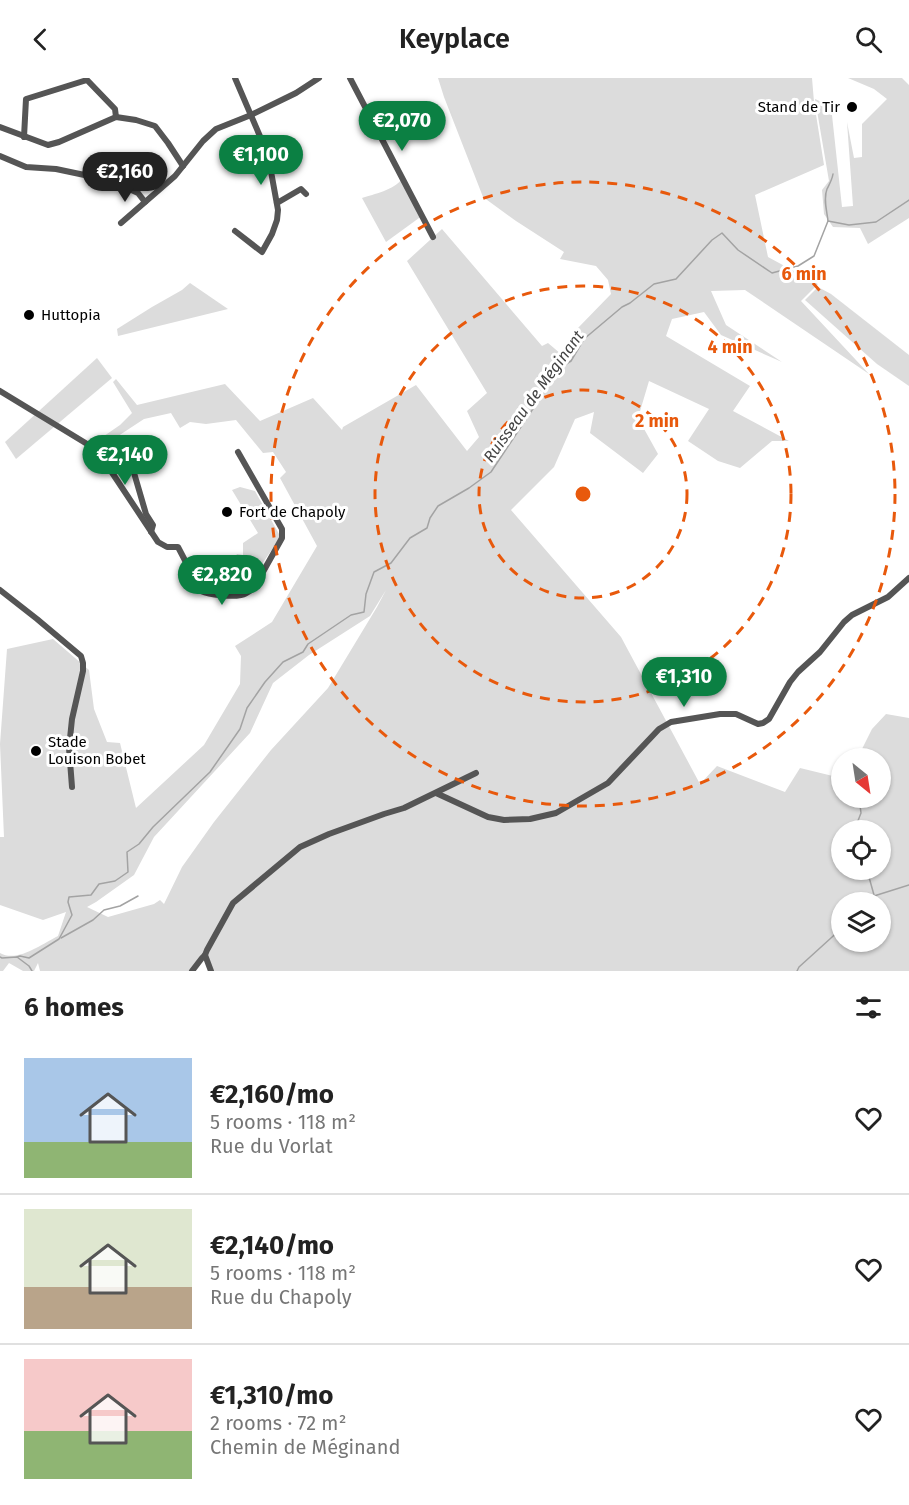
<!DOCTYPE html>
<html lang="en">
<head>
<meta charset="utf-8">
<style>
  :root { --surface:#fff; --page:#f2f2f2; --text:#222; --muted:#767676; --line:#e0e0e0; --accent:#0b8043 }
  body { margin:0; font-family:"Fira Sans",sans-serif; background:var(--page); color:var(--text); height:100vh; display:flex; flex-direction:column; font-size:22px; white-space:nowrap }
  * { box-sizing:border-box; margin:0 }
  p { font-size:20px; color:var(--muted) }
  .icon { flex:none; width:33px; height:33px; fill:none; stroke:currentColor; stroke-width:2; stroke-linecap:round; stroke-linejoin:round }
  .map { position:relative; height:893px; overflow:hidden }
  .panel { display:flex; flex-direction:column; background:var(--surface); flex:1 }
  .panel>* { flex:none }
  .needle { width:39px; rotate:150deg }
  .fabs { position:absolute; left:831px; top:670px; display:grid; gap:12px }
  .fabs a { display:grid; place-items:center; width:60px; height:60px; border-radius:50%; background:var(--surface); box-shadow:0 2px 4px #0004; font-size:30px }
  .price { position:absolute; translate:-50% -51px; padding:0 14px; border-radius:21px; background:var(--accent); color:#fff; font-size:20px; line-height:39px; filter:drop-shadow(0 2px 3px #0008) }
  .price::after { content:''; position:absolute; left:50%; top:36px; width:18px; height:14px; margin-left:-9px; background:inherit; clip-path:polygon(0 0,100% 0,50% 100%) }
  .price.on { background:#222; color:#fff }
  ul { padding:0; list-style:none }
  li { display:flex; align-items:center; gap:18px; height:150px; padding:0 24px }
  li+li { border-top:2px solid var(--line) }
  li span { display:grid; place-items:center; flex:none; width:168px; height:120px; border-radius:0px; color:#555 }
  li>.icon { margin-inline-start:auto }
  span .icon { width:72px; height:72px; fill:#fffc; stroke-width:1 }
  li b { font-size:26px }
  h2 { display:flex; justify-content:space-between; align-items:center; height:72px; padding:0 24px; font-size:26px }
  header { display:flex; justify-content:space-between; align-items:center; height:78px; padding:0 24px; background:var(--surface); font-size:27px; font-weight:600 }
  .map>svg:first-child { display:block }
  .green { fill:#dcdcdc; fill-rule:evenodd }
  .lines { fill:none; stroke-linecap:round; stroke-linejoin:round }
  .stream { stroke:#a3a3a3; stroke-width:1.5 }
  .minor { stroke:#555; stroke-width:6 }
  .ring { fill:none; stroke:#e8590c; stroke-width:3; stroke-dasharray:10 8 }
  .poi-dot { fill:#000; stroke:#fff; stroke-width:2 }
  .labels { text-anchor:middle; stroke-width:6; stroke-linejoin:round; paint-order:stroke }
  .poi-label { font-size:15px; fill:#000; stroke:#fff; text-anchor:start }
  .water-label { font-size:16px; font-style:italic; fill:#444; stroke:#fff }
  .centre { fill:#e8590c; stroke:#fff; stroke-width:3 }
  .ring-label { font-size:18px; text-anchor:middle; font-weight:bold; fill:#e8590c; stroke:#fff; stroke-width:6; stroke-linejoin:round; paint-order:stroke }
</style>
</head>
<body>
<header><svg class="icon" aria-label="back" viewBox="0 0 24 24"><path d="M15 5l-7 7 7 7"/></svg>Keyplace<svg class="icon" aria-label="search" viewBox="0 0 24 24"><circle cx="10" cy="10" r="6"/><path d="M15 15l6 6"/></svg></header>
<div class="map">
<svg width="909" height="893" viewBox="0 0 909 893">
  <rect width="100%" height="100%" fill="#fff"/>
  <g class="green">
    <path d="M438 0H812L814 24 824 87 755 117 768 179 818 206 801 223 869 296 745 212 711 213 726 247 782 284 721 257 704 234 672 241 666 258 750 308 733 333 789 363H772L740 390 718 383 688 363 709 331 649 303 638 340 658 376 643 395 590 355 594 334 575 341 554 389 511 432 621 559 700 706 717 688 785 714 800 690 841 700 842 720H880V681H857L872 651 886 636 909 640V893H211L206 878 193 893H40L38 885 34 893H23L9 885 3 893H0V875C17 885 42 866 58 858L66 834 43 842 0 827V759H4L0 666 7 571 53 561 89 592 94 631 107 664 120 665 136 730 204 667 240 606 241 578 235 568 272 544 317 468 280 400 286 394 273 374 263 375 236 342 206 346 190 344 180 350 171 335 144 341 109 364 104 358 120 347 132 335 113 304 116 301 137 327 225 306 260 343 313 320 342 352 343 349 416 307 467 373 479 359 467 333 487 315 407 183 442 151 542 268 548 265 561 276 577 251 611 216 608 202 596 188 560 181 564 174 516 143 483 119 444 19ZM386 512 377 529 328 610 271 672 214 744 182 789 164 826 160 822 154 826 108 839 87 829 96 824 134 797 154 759 250 655 273 605 309 577 370 538ZM842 753H880V792H842ZM842 825H880V864H842Z"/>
    <path d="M848 0H902L909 7V140L868 166 860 150 833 149 824 136 822 112 829 103 815 21 831 28 842 129 853 128 847 44 854 80 862 79V46L887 21 874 11Z"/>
    <path d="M402 101 423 141 419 140 386 164 362 120C374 116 394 112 402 101Z"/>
    <path d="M190 205 228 231 118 258 117 251 152 229 182 212Z"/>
    <path d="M818 209 831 216 909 277V308L877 286 805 222Z"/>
    <path d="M97 280 112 300 16 381 5 364Z"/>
    <path d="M240 409 255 413 279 456V461L260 489H255L249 507H245L232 483 237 476 243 477V465L258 455 232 412Z"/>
  </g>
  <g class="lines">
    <g class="stream">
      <path d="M828 143C827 133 823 121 827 111 830 105 832 102 833 96"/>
      <path d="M854 753 861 735 859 720"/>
      <path d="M867 792 874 817"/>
      <path d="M867 825 874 818 909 807"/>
      <path d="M61 860 93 842 104 832 120 828 138 818"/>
      <path d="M0 879 2 880 17 879 29 888 32 893"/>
      <path d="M17 879 20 878 29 880 59 861 72 837 68 824 69 819 91 817 99 806 115 803 128 794 127 774 139 766 153 749 210 694 240 651 247 630 265 604 283 584 303 574 308 566 351 537 364 534 366 516 374 494 391 485 410 460 427 450 430 440 438 428 469 410 491 394 560 290 571 283 584 261 622 229 630 225 654 206 676 201 712 162 722 155 738 172 772 195 798 188 814 178 828 143 849 147 876 144 909 122"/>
      <path d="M797 893 799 889 842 850"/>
    </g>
    <g class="minor">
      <path d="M235 0 268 77 278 132 277 142 272 156 262 174 235 153"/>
      <path d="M350 0 433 159"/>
      <path d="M0 49 48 67 59 64 116 39 136 42 155 48 168 65 183 88"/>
      <path d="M24 59 26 21 87 2 115 31 116 39"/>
      <path d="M0 78 26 89 56 91 94 99 123 108 138 115 145 124"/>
      <path d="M277 125 301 111 306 116"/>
      <path d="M121 145 175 98 203 63 216 51 251 37 296 15 319 0"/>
      <path d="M0 313 97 372C108 374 124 378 132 388L146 436 153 447 151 454"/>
      <path d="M97 372 158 464 167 469H178L201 513C210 517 231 519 241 517 246 516 250 513 254 510L282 460V451L238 374"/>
      <path d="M0 512 37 541 81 578 83 585V593L72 641 69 670 72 709"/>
      <path d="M436 715 488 739 504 742 530 741 556 735 608 705 659 651 671 644 720 636H736L758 646 763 645 769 641 790 604 798 594 820 574 844 544 852 537 888 519 909 500"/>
      <path d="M192 893 202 880 205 877"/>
      <path d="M211 893 205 877 207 872 233 825 300 769 329 756 384 736 404 730 476 695"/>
    </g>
  </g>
  <g class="ring">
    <circle cx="583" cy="416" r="104"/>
    <circle cx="583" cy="416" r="208"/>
    <circle cx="583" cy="416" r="312"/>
  </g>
  <g class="poi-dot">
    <circle cx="852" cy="29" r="6"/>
    <circle cx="29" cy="237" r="6"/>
    <circle cx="227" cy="434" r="6"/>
    <circle cx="36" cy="673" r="6"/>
  </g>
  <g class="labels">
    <g class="poi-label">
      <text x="840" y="34" text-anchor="end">Stand de Tir</text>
      <text x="41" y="242">Huttopia</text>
      <text x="239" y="439">Fort de Chapoly</text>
      <text x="48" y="669">Stade<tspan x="48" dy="17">Louison Bobet</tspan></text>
    </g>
    <g class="water-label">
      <text transform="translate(533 318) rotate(-54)" y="6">Ruisseau de Méginant</text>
    </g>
  </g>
  <circle cx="583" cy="416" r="9" class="centre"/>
  <g class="ring-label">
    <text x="804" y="202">6 min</text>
    <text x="730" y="275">4 min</text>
    <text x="657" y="349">2 min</text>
  </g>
</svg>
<div class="fabs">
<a><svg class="needle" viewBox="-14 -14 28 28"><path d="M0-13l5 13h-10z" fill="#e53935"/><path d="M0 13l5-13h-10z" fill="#767676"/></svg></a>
<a><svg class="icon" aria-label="locate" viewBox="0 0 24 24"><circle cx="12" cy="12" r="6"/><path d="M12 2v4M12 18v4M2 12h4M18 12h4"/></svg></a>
<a><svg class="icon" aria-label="layers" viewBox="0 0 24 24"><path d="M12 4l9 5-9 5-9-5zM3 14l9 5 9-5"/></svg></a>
</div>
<b class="price" style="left:402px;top:74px">€2,070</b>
<b class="price" style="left:261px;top:108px">€1,100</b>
<b class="price on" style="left:125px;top:125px">€2,160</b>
<b class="price" style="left:125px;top:408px">€2,140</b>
<b class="price" style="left:222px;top:528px">€2,820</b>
<b class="price" style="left:684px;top:630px">€1,310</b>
</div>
<section class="panel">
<h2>6 homes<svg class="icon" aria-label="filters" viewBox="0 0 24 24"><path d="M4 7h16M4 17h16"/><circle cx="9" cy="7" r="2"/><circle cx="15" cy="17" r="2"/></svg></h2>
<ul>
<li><span style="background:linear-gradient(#a9c7e8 70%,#8fb573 0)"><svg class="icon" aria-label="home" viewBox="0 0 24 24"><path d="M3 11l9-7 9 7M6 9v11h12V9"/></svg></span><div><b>€2,160/mo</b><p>5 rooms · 118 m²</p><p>Rue du Vorlat</p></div><svg class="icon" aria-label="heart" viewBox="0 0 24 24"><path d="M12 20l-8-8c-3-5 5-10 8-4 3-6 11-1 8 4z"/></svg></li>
<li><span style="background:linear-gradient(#dfe7d0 65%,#b9a48a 0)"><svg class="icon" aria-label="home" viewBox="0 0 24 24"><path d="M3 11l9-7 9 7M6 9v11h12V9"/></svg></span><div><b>€2,140/mo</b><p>5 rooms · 118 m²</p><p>Rue du Chapoly</p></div><svg class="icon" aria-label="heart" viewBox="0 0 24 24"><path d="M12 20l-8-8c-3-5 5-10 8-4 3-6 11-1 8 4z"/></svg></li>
<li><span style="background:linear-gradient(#f6c9c9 60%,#8fb573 0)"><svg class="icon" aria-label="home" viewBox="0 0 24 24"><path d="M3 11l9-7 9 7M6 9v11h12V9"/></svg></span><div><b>€1,310/mo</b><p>2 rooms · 72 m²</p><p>Chemin de Méginand</p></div><svg class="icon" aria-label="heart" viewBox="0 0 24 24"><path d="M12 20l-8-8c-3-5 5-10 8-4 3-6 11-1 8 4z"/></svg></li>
</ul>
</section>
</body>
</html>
